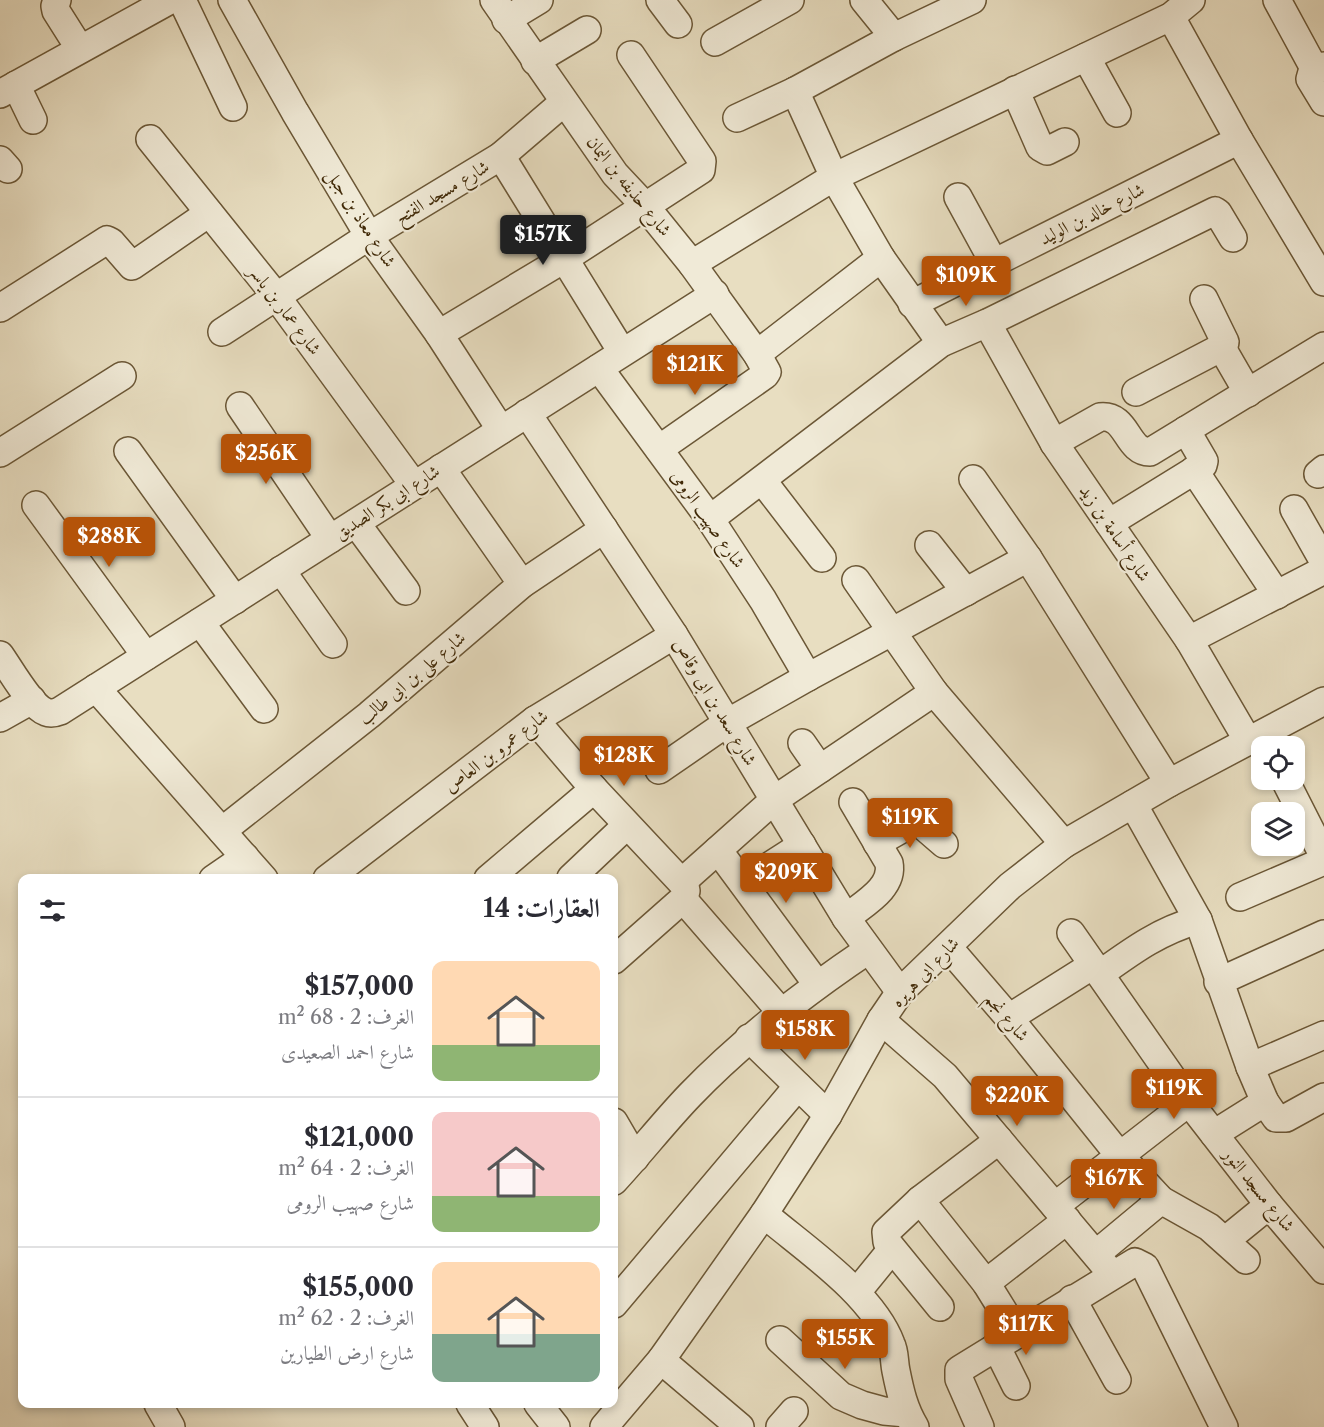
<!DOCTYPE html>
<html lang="ar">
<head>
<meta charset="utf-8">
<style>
  :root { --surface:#fff; --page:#f7f7f7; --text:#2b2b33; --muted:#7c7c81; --line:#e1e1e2; --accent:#b45309 }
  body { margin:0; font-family:"Libre Caslon Text",Amiri,serif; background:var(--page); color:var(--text); direction:rtl; height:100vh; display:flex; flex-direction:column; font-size:22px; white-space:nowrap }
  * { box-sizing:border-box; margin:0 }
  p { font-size:20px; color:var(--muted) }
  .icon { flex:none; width:33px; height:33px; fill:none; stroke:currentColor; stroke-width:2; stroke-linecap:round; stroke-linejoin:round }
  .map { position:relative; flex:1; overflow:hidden; direction:ltr }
  .panel { position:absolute; left:18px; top:874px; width:600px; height:534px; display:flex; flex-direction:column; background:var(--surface); border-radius:12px; box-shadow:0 3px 9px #0003; direction:rtl }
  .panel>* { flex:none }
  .controls { position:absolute; left:1251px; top:736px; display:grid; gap:12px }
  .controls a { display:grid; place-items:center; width:54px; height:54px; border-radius:12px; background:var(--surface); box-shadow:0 3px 9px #0003; font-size:30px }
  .price { position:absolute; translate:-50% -51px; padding:0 14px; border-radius:6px; background:var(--accent); color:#fff; font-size:20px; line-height:39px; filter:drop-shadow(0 2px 3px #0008) }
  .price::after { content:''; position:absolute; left:50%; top:36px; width:18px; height:14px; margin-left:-9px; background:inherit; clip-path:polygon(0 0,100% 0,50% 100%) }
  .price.selected { background:#222; color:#fff }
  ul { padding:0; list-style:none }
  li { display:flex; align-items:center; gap:18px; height:150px; padding:0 18px }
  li+li { border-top:2px solid var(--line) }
  li span { display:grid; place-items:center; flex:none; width:168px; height:120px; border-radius:12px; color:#555 }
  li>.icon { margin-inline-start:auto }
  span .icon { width:72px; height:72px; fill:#fffc; stroke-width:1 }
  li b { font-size:26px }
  h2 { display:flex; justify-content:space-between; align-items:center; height:72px; padding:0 18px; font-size:26px }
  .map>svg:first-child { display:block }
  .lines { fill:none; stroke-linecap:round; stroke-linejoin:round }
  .minor-casing { stroke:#6b5736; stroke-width:30 }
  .minor { stroke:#f0ead7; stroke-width:27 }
  .labels { text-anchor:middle; stroke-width:4.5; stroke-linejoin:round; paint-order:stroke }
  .street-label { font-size:18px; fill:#412a08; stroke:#f0ead7 }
</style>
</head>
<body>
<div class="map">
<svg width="1324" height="1427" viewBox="0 0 1324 1427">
  <rect width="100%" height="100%" fill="#e8dec1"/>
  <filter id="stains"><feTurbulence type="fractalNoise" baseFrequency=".00333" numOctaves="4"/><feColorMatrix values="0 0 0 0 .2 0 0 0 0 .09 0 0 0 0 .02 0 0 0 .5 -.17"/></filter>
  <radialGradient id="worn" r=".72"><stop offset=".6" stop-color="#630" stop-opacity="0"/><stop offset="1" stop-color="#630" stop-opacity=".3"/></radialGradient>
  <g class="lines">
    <defs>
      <g id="minor">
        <path d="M57 0 55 6 56 11 80 49"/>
        <path d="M182 0 233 107"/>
        <path d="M232 0 295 112 369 236 439 334 501 430"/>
        <path d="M494 0 615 174 645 206 692 264 757 354 767 372 765 375 659 449"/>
        <path d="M660 0 678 24"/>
        <path d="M864 0 894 37"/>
        <path d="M1191 0 1174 14 1172 19 1239 140 1324 282"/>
        <path d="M1277 0 1315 70"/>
        <path d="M506 20 539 0"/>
        <path d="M715 42 790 0"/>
        <path d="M1086 57 1117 113"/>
        <path d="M535 61 587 30"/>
        <path d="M1324 66 1312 72 1310 79 1324 102"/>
        <path d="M16 85 33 120"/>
        <path d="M1015 90 1040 147 1047 151 1065 142"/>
        <path d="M795 91 834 177 881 258 941 343"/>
        <path d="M0 94 170 0"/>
        <path d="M737 118 795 91 894 37 972 0"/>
        <path d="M150 139 276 296 414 485"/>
        <path d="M501 156 622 352"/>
        <path d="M0 160 8 169"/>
        <path d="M958 197 994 263"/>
        <path d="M692 264 834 177 1172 16"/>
        <path d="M912 304 1239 140"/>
        <path d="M0 308 107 240 111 242 132 266 209 213"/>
        <path d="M987 323 1054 443 1189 640 1248 741"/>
        <path d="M222 332 369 236 501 156 564 102"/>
        <path d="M439 334 564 259 701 170 702 161 631 55"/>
        <path d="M1222 348 1248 393"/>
        <path d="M757 354 881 258"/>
        <path d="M599 368 710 519 763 600 808 677"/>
        <path d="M1136 392 1224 346 1225 342 1204 299"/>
        <path d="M240 406 330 539"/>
        <path d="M527 413 674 635 846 918 900 992"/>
        <path d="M1054 443 1100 417C1128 414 1126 452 1150 452L1324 346"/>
        <path d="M128 451 235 600"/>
        <path d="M0 453 122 376"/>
        <path d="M441 468 522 584"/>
        <path d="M1194 470 1277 595"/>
        <path d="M1318 474 1324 469"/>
        <path d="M973 479 1028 558 1169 783"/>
        <path d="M762 480 822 558"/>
        <path d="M36 505 146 656"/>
        <path d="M1294 509 1324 562"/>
        <path d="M710 519 941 343 987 323 1215 211 1218 213 1233 238"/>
        <path d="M356 523 406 591"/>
        <path d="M1109 523 1203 465 1204 461 1186 430"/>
        <path d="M929 545 966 592"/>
        <path d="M281 570 333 644"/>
        <path d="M856 580 934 692 1064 844"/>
        <path d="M200 622 264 709"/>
        <path d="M1189 640 1324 570"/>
        <path d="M0 655C10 669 31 707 46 712 51 714 55 713 60 711L715 294"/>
        <path d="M96 688 264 879"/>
        <path d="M0 718 32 700"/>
        <path d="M535 720 594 789 685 886 686 891 683 899 614 960"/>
        <path d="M802 743 820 769"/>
        <path d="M659 770 727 723 808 677 1028 558"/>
        <path d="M1285 780 1324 857"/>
        <path d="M1133 804 1198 920 1250 1067 1265 1102 1276 1118H1286L1324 1097"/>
        <path d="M222 831 369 715 522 584 604 529"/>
        <path d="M877 843 914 822 922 825 944 844"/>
        <path d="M718 850 817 984"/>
        <path d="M571 878 627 825"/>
        <path d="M213 879 245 857"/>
        <path d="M327 879 535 720 674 635"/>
        <path d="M488 879 594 789"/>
        <path d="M682 882 774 800 934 692"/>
        <path d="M743 883 802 845"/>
        <path d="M1240 897 1324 861"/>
        <path d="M683 899 781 1012"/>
        <path d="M846 918C863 904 894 888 889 863L853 802"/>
        <path d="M1071 933 1189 1102 1269 1205 1324 1270"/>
        <path d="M948 947 1009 1018 1120 1156 1161 1200 1209 1227 1246 1260"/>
        <path d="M1100 974C1132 951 1159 931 1198 920"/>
        <path d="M1218 982 1324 934"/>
        <path d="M1009 1018 1093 965"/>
        <path d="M881 1020 945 1076 1112 1274"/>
        <path d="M749 1038 828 1115"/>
        <path d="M1250 1067 1324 1035"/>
        <path d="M614 1122 635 1158"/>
        <path d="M1214 1134 1265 1102"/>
        <path d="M614 1181C640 1153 664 1122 690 1095 744 1039 804 993 868 950"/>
        <path d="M920 1200 986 1283 1017 1333"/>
        <path d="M1055 1206 1189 1102"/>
        <path d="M764 1214C805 1249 872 1293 891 1344 895 1352 894 1362 896 1371 900 1391 904 1409 915 1427"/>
        <path d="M1226 1240 1269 1205"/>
        <path d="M1096 1254 1161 1200"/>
        <path d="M986 1283 1067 1220"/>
        <path d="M857 1292 892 1249"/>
        <path d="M1072 1299 1117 1380"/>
        <path d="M614 1304 798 1086"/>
        <path d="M940 1307 887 1242 886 1232 920 1200 999 1140"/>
        <path d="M780 1340 841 1396 862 1405 884 1411 906 1413"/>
        <path d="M996 1346 1016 1386"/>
        <path d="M661 1360 740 1427"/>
        <path d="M158 1404 171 1427"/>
        <path d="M470 1404 485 1427"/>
        <path d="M538 1404 556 1427"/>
        <path d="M604 1427 661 1360 764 1214 828 1115 881 1020 900 992 1010 886 1064 844 1169 783 1324 701"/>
        <path d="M780 1427 794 1411"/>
        <path d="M980 1427 959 1379V1370L962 1368 1135 1262 1145 1267 1224 1427"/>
      </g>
    </defs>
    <use href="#minor" class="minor-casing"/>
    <use href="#minor" class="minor"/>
  </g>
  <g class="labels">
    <g class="street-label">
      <text transform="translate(629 186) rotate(51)" y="6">شارع حذيفه بن اليمان</text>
      <text transform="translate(442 192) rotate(-31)" y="6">شارع مسجد الفتح</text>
      <text transform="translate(1092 214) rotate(-27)" y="6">شارع خالد بن الوليد</text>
      <text transform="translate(361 218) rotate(57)" y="6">شارع معاذ بن جبل</text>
      <text transform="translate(285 310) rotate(53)" y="6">شارع عمار بن ياسر</text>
      <text transform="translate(387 502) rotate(-33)" y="6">شارع ابى بكر الصديق</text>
      <text transform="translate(708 519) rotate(55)" y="6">شارع صهيب الرومى</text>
      <text transform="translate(1115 533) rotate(56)" y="6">شارع أسامة بن زيد</text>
      <text transform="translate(412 678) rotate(-40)" y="6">شارع على بن ابى طالب</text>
      <text transform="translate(715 702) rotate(59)" y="6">شارع سعد بن ابى وقاص</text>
      <text transform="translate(496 751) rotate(-37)" y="6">شارع عمرو بن العاص</text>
      <text transform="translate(925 972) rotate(-46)" y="6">شارع ابى هريره</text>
      <text transform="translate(1007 1017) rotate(50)" y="6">شارع نجم</text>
      <text transform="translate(1259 1190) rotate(51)" y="6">شارع مسجد النور</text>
    </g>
  </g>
  <rect width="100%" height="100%" filter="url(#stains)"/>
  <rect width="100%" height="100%" fill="url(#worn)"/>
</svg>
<div class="controls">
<a><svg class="icon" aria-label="locate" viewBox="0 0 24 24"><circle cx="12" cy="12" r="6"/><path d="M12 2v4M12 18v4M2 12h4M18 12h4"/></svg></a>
<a><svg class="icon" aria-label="layers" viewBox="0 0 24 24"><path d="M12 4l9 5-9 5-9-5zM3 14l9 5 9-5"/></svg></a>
</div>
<b class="price selected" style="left:543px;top:266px">$157K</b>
<b class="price" style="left:966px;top:307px">$109K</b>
<b class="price" style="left:695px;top:396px">$121K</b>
<b class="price" style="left:266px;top:485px">$256K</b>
<b class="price" style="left:109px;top:568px">$288K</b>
<b class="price" style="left:624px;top:787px">$128K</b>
<b class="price" style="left:910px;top:849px">$119K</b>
<b class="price" style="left:786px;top:904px">$209K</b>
<b class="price" style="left:805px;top:1061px">$158K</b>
<b class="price" style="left:1174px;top:1120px">$119K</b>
<b class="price" style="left:1017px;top:1127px">$220K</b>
<b class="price" style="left:1114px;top:1210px">$167K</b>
<b class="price" style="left:1026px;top:1356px">$117K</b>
<b class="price" style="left:845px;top:1370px">$155K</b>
<section class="panel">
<h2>العقارات: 14<svg class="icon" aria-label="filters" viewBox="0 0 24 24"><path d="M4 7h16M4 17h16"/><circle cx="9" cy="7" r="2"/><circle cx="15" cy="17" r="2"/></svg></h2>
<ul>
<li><span style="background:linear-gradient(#ffd9b3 70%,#8fb573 0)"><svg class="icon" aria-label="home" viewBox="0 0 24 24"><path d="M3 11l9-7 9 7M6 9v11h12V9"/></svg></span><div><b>$157,000</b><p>الغرف: 2 · 68 m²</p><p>شارع احمد الصعيدى</p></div></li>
<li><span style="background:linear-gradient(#f6c9c9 70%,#8fb573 0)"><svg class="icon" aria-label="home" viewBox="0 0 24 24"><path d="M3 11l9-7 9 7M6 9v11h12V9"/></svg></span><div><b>$121,000</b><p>الغرف: 2 · 64 m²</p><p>شارع صهيب الرومى</p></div></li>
<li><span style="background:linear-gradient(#ffd9b3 60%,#7fa58c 0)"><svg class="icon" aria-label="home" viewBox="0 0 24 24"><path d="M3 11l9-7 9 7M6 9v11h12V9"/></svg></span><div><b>$155,000</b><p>الغرف: 2 · 62 m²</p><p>شارع ارض الطيارين</p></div></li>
</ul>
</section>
</div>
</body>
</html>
